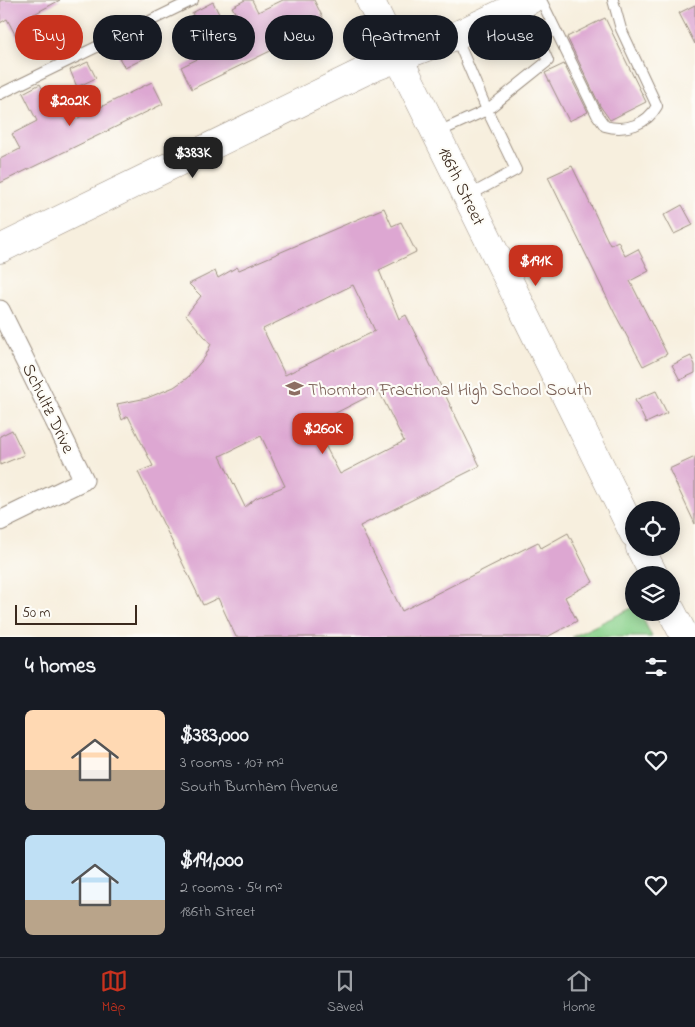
<!DOCTYPE html>
<html lang="en">
<head>
<meta charset="utf-8">
<style>
  :root { --surface:#171b24; --page:#242831; --text:#f1f3f6; --muted:#9ea1a6; --line:#363941; --accent:#c8321e }
  body { margin:0; font-family:"Indie Flower",sans-serif; background:var(--page); color:var(--text); height:100vh; display:flex; flex-direction:column; font-size:19px; white-space:nowrap }
  * { box-sizing:border-box; margin:0 }
  p { font-size:16px; color:var(--muted) }
  .icon { flex:none; width:28px; height:28px; fill:none; stroke:currentColor; stroke-width:2; stroke-linecap:round; stroke-linejoin:round }
  .map { position:relative; height:637px; overflow:hidden }
  .sheet { display:flex; flex-direction:column; background:var(--surface); flex:1 }
  .sheet>* { flex:none }
  .top-card { position:absolute; left:15px; top:15px; width:665px; height:45px; display:flex; gap:10px }
  .controls { position:absolute; left:625px; top:501px; display:grid; gap:10px }
  .controls a { display:grid; place-items:center; width:55px; height:55px; border-radius:50%; background:var(--surface); box-shadow:0 2px 12px #0003; font-size:25px }
  .scale { position:absolute; left:15px; bottom:12px; width:122px; box-sizing:border-box; padding-left:5px; border:2px solid #3b2a1e; border-top:0; font-size:14px; line-height:18px; white-space:nowrap; color:#3b2a1e; -webkit-text-stroke:4px #fdfcf7; paint-order:stroke }
  .price { position:absolute; translate:-50% -42px; padding:0 11px; border-radius:10px; background:var(--accent); color:#fff; font-size:16px; line-height:32px; filter:drop-shadow(0 1px 2px #0008) }
  .price::after { content:''; position:absolute; left:50%; top:30px; width:15px; height:11px; margin-left:-8px; background:inherit; clip-path:polygon(0 0,100% 0,50% 100%) }
  .price.on { background:#222; color:#fff }
  ul { padding:0; list-style:none }
  li { display:flex; align-items:center; gap:15px; height:125px; padding:0 25px }
  li span { display:grid; place-items:center; flex:none; width:140px; height:100px; border-radius:8px; color:#555 }
  li>.icon { margin-inline-start:auto }
  span .icon { width:60px; height:60px; fill:#fffc; stroke-width:1 }
  li b { font-size:21px }
  h2 { display:flex; justify-content:space-between; align-items:center; height:60px; padding:0 25px; font-size:21px }
  .chip { padding:0 18px; border-radius:22px; background:var(--surface); box-shadow:0 2px 12px #0003; font-size:18px; line-height:45px }
  .chip.on { background:var(--accent); color:#fff }
  .menu { display:flex; justify-content:space-around; align-items:center; height:70px; border-top:1px solid var(--line); background:var(--surface); font-size:14px; color:var(--muted) }
  .menu a { display:grid; justify-items:center; gap:2px }
  .menu .on { color:var(--accent) }
  .map>svg:first-child { display:block }
  .green { fill:#8ad28c; stroke:#627e55 }
  .building { fill:#dda7d2; fill-rule:evenodd }
  .lines { fill:none; stroke-linecap:round; stroke-linejoin:round }
  .lane-casing { stroke:#998c7e; stroke-width:12 }
  .street-casing { stroke:#998c7e; stroke-width:21 }
  .secondary-casing { stroke:#998c7e; stroke-width:29 }
  .lane { stroke:#fff; stroke-width:10 }
  .street { stroke:#fff; stroke-width:19 }
  .secondary { stroke:#fff; stroke-width:28 }
  .labels { text-anchor:middle; stroke-width:4.5; stroke-linejoin:round; paint-order:stroke }
  .street-label { font-size:18px; fill:#3b2a1e; stroke:#fdfcf7 }
  .education-label { font-size:18px; fill:#785e54; stroke:#fdfcf7; text-anchor:start }
</style>
</head>
<body>
<div class="map">
<svg width="695" height="637" viewBox="0 0 695 637">
  <rect width="100%" height="100%" fill="#fdfcf7"/>
  <filter id="ink" filterUnits="userSpaceOnUse"><feTurbulence type="fractalNoise" baseFrequency=".02" numOctaves="2"/><feDisplacementMap in="SourceGraphic" scale="10" xChannelSelector="R" yChannelSelector="G"/><feConvolveMatrix kernelMatrix="1 2 1 2 8 2 1 2 1" color-interpolation-filters="sRGB"/></filter>
  <filter id="wash" filterUnits="userSpaceOnUse"><feTurbulence type="fractalNoise" baseFrequency=".0096" numOctaves="4" result="noise"/><feDisplacementMap in="SourceGraphic" scale="20" xChannelSelector="R" yChannelSelector="G"/><feGaussianBlur stdDeviation="1.12" result="paint"/><feColorMatrix in="noise" values="0 0 0 0 0 0 0 0 0 0 0 0 0 0 0 0 0 1.4 0 .05"/><feComposite in="paint" operator="in"/></filter>
  <g filter="url(#wash)">
    <rect width="100%" height="100%" fill="#f7efde"/>
    <path class="green" d="M634 607V612L640 613 652 637H572Z"/>
    <g id="blocks">
      <g class="building">
        <path d="M0 0H60L25 19 34 37 20 44 7 19 0 23Z"/>
        <path d="M245 0H252L258 12 283 0H314L326 24 192 89 181 67 247 35 232 7Z"/>
        <path d="M213 2 221 18 200 29 192 13Z"/>
        <path d="M695 5V44L679 13Z"/>
        <path d="M605 18 646 102 610 120 600 106 567 37Z"/>
        <path d="M136 40 145 58 125 68 115 51Z"/>
        <path d="M88 62 96 78 77 87 70 70Z"/>
        <path d="M564 64 588 112 569 121 545 73Z"/>
        <path d="M152 82 163 104 0 183V159L20 149 12 134 37 121 23 93 40 84 55 113 66 108 72 121Z"/>
        <path d="M572 166 610 245 618 241 625 256 638 249 649 271 630 281 667 354 643 366 615 314 548 177Z"/>
        <path d="M682 205 693 225 674 234 664 215Z"/>
        <path d="M384 208 392 226 401 222 416 252 379 270 399 319 406 315 480 466 360 526 402 611 538 542 541 548 568 533 593 582 565 597 577 621 547 637H236L218 598 203 605 138 472 153 466 128 416 122 420 117 404 147 398 174 387 187 378 205 357 211 344 186 315 201 296 189 284 215 271 218 278 237 267 239 270ZM353 285 375 331 285 375 263 329ZM379 391 404 441 340 474 314 424ZM261 436 285 486 256 498 245 507 220 456Z"/>
        <path d="M691 356 695 365V373L680 380 672 365Z"/>
        <path d="M656 391 667 413 646 423 635 400Z"/>
        <path d="M12 430 24 455 0 465V436Z"/>
        <path d="M695 457V524L669 469Z"/>
      </g>
    </g>
  </g>
  <g filter="url(#ink)">
    <use href="#blocks" fill-opacity="0" stroke="#998c7e" stroke-width="1"/>
    <g class="lines">
      <defs>
        <g id="lane">
          <path d="M541 0 597 115 605 126C626 132 647 124 657 106L621 29 613 0"/>
          <path d="M456 37 487 110 548 61 523 4"/>
          <path d="M0 94 193 0"/>
          <path d="M436 133 487 110 516 170 468 196"/>
        </g>
        <path id="street" d="M0 310 84 480 0 521"/>
        <g id="secondary">
          <path d="M370 0 634 534"/>
          <path d="M0 249 367 70 455 36 530 0"/>
          <path d="M640 548 654 575"/>
          <path d="M671 610 685 637"/>
        </g>
      </defs>
      <use href="#lane" class="lane-casing"/>
      <use href="#street" class="street-casing"/>
      <use href="#secondary" class="secondary-casing"/>
      <use href="#lane" class="lane"/>
      <use href="#street" class="street"/>
      <use href="#secondary" class="secondary"/>
    </g>
  </g>
  <defs>
    <symbol id="school-bare" viewBox="-9 -9 18 18"><path d="M0-5L7-2L0 1L-7-2ZM-4 1L0 2.5L4 1V4Q0 6-4 4Z" fill="#8d6e63" stroke="#fdfcf7" stroke-width="2.5" paint-order="stroke"/></symbol>
  </defs>
  <g fill-rule="evenodd">
    <use href="#school-bare" x="282" y="376" width="25" height="25"/>
  </g>
  <g class="labels">
    <g class="street-label">
      <text transform="translate(462 186) rotate(64)" y="6">186th Street</text>
      <text transform="translate(49 408) rotate(64)" y="6">Schultz Drive</text>
    </g>
    <g class="education-label">
      <text x="308" y="395">Thornton Fractional High School South</text>
    </g>
  </g>
</svg>
<div class="controls">
<a><svg class="icon" aria-label="locate" viewBox="0 0 24 24"><circle cx="12" cy="12" r="6"/><path d="M12 2v4M12 18v4M2 12h4M18 12h4"/></svg></a>
<a><svg class="icon" aria-label="layers" viewBox="0 0 24 24"><path d="M12 4l9 5-9 5-9-5zM3 14l9 5 9-5"/></svg></a>
</div>
<div class="scale">50 m</div>
<b class="price" style="left:70px;top:127px">$202K</b>
<b class="price on" style="left:193px;top:179px">$383K</b>
<b class="price" style="left:536px;top:287px">$191K</b>
<b class="price" style="left:323px;top:455px">$260K</b>
<div class="top-card">
<a class="chip on">Buy</a>
<a class="chip">Rent</a>
<a class="chip">Filters</a>
<a class="chip">New</a>
<a class="chip">Apartment</a>
<a class="chip">House</a>
</div>
</div>
<section class="sheet">
<h2>4 homes<svg class="icon" aria-label="filters" viewBox="0 0 24 24"><path d="M4 7h16M4 17h16"/><circle cx="9" cy="7" r="2"/><circle cx="15" cy="17" r="2"/></svg></h2>
<ul>
<li><span style="background:linear-gradient(#ffd9b3 60%,#b9a48a 0)"><svg class="icon" aria-label="home" viewBox="0 0 24 24"><path d="M3 11l9-7 9 7M6 9v11h12V9"/></svg></span><div><b>$383,000</b><p>3 rooms · 107 m²</p><p>South Burnham Avenue</p></div><svg class="icon" aria-label="heart" viewBox="0 0 24 24"><path d="M12 20l-8-8c-3-5 5-10 8-4 3-6 11-1 8 4z"/></svg></li>
<li><span style="background:linear-gradient(#bfe0f5 65%,#b9a48a 0)"><svg class="icon" aria-label="home" viewBox="0 0 24 24"><path d="M3 11l9-7 9 7M6 9v11h12V9"/></svg></span><div><b>$191,000</b><p>2 rooms · 54 m²</p><p>186th Street</p></div><svg class="icon" aria-label="heart" viewBox="0 0 24 24"><path d="M12 20l-8-8c-3-5 5-10 8-4 3-6 11-1 8 4z"/></svg></li>
</ul>
</section>
<nav class="menu">
<a class="on"><svg class="icon" aria-label="map" viewBox="0 0 24 24"><path d="M3 6l6-2 6 2 6-2v14l-6 2-6-2-6 2zM9 4v14M15 6v14"/></svg>Map</a>
<a><svg class="icon" aria-label="saved" viewBox="0 0 24 24"><path d="M7 4h10v16l-5-4-5 4z"/></svg>Saved</a>
<a><svg class="icon" aria-label="home" viewBox="0 0 24 24"><path d="M3 11l9-7 9 7M6 9v11h12V9"/></svg>Home</a>
</nav>
</body>
</html>
